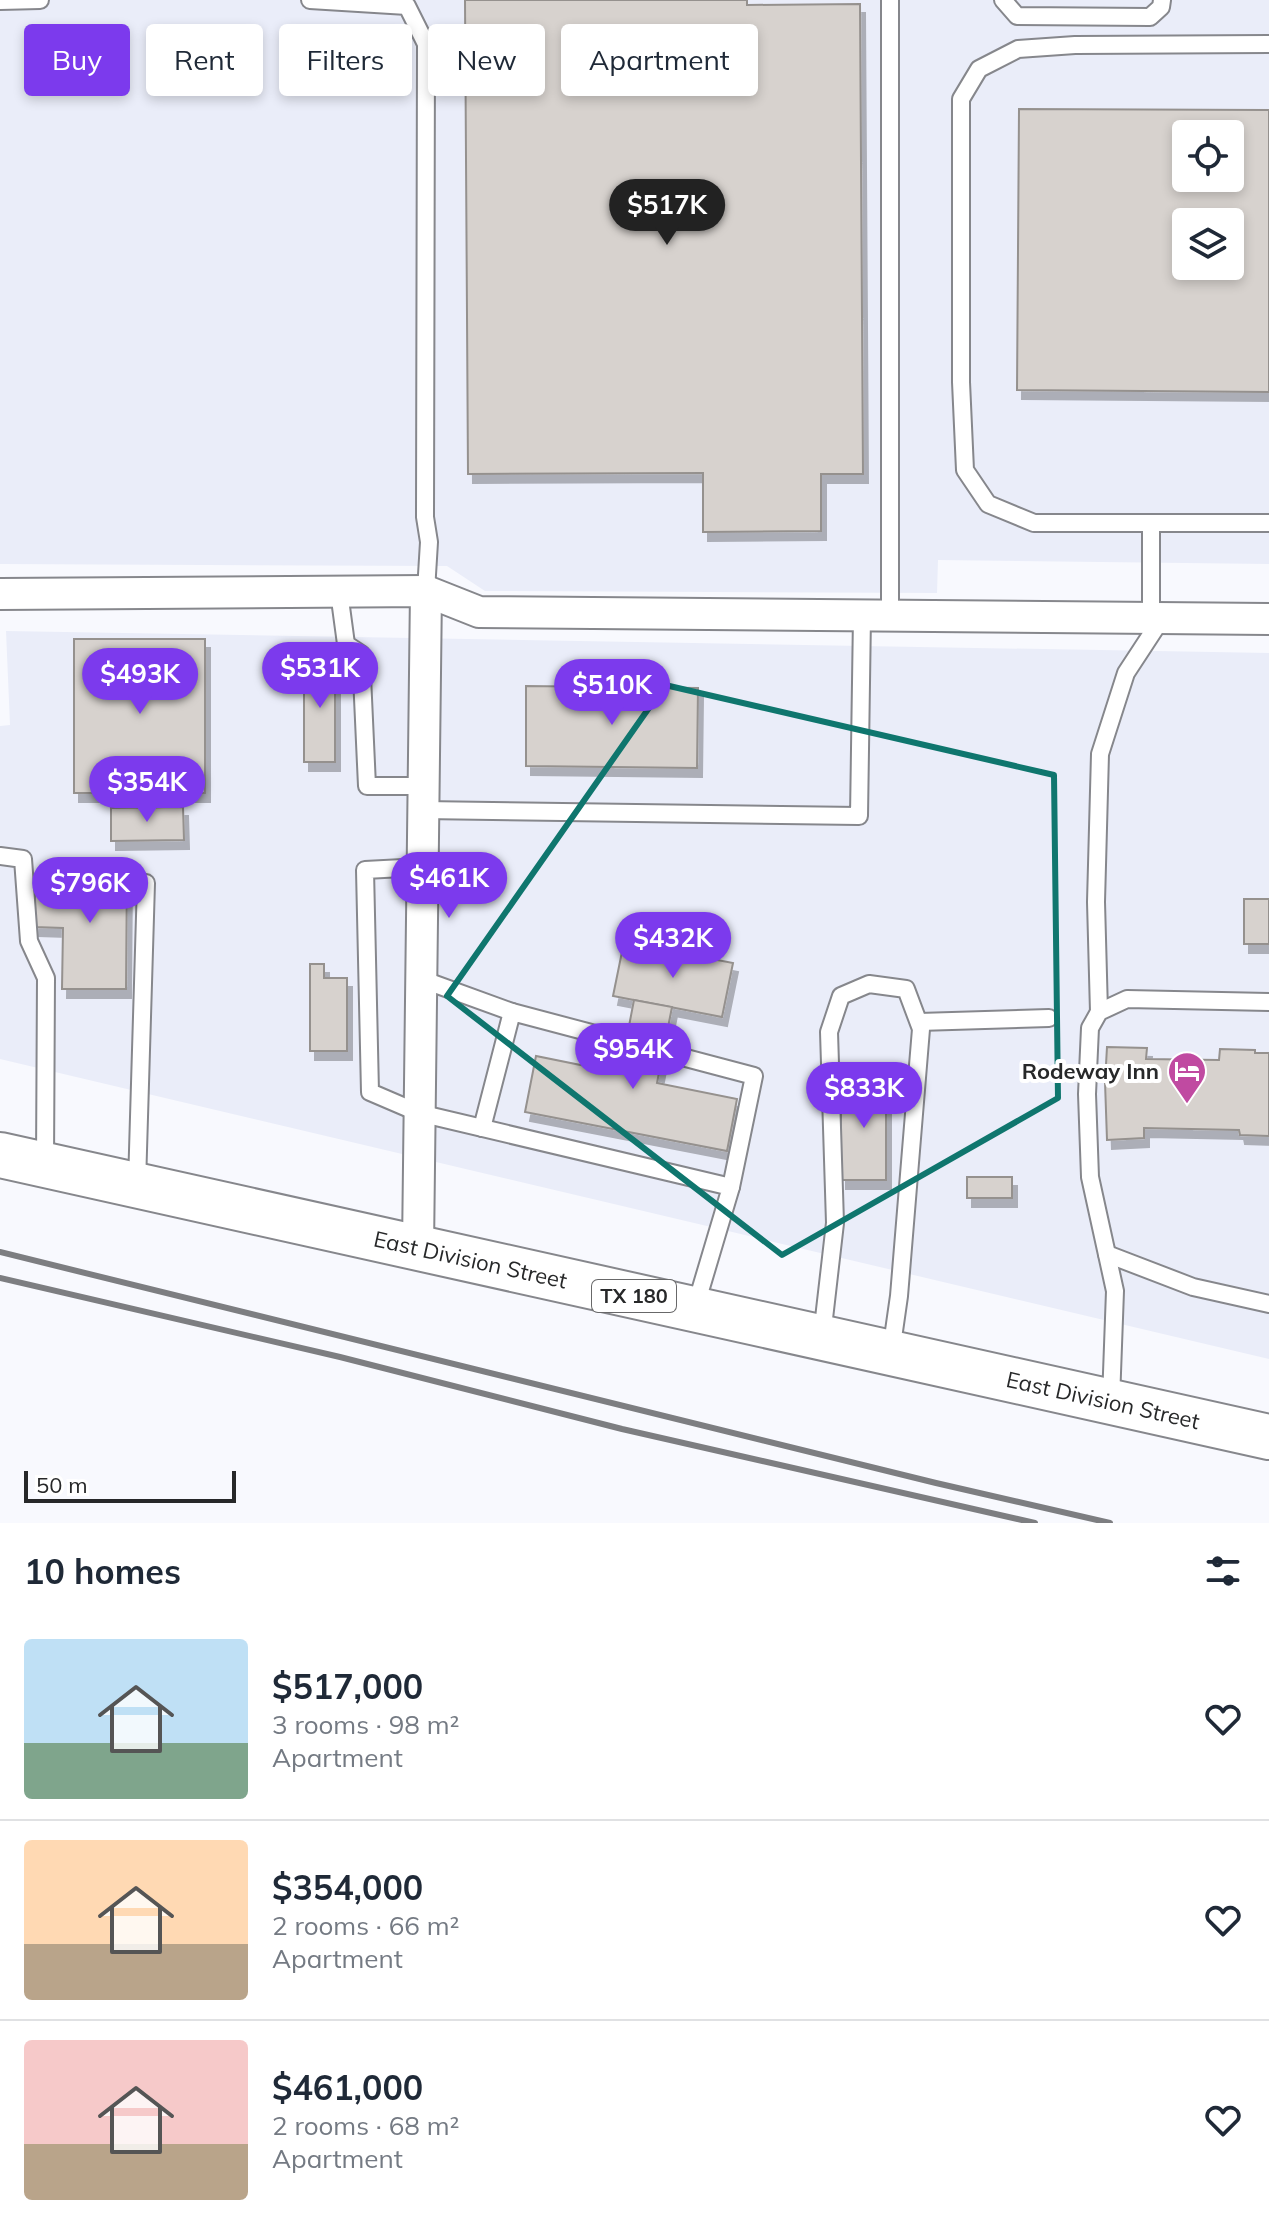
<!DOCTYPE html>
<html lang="en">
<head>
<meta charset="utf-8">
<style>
  :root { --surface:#fff; --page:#f2f2f3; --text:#1f2937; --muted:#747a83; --line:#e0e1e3; --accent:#7c3aed }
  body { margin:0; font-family:Mulish,sans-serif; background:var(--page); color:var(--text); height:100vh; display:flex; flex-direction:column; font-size:30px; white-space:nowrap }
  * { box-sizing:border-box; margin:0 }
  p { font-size:26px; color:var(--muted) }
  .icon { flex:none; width:44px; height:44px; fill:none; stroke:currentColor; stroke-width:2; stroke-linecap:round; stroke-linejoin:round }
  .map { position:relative; height:1523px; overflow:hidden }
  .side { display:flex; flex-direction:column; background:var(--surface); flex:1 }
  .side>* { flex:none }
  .guide { position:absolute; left:24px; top:24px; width:800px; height:72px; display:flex; gap:16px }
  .fabs { position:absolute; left:1172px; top:120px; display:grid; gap:16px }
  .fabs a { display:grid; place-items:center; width:72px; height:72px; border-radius:8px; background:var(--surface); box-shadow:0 4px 12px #0003; font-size:40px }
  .scale { position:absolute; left:24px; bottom:20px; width:212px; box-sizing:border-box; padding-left:8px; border:4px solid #272829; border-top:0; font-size:22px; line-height:28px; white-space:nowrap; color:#272829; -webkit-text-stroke:6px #fff; paint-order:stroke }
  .price { position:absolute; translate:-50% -68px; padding:0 18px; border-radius:28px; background:var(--accent); color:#fff; font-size:26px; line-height:52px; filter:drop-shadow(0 2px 4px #0008) }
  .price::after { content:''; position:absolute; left:50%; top:48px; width:24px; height:18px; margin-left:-12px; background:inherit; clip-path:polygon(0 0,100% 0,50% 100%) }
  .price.current { background:#222; color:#fff }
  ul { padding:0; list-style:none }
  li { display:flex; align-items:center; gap:24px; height:200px; padding:0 24px }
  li+li { border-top:2px solid var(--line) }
  li span { display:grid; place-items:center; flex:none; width:224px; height:160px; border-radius:8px; color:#555 }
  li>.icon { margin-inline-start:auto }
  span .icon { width:96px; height:96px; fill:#fffc; stroke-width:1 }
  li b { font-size:34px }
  h2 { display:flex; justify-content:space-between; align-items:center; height:96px; padding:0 24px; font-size:34px }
  .chip { padding:0 28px; border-radius:8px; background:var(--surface); box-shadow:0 4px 12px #0003; font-size:28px; line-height:72px }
  .chip.current { background:var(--accent); color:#fff }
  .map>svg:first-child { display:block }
  .built { fill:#eaedf9; fill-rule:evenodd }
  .building { fill:#d7d2ce; stroke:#95918e; stroke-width:2; fill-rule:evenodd; filter:url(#shadow) }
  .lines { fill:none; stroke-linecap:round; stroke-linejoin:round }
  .lane-casing { stroke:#86878c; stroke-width:20 }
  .street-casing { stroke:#86878c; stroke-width:34 }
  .primary-casing { stroke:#86878c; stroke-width:48 }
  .lane { stroke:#fff; stroke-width:16 }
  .street { stroke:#fff; stroke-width:30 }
  .primary { stroke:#fff; stroke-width:44 }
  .rail { stroke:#7d7e81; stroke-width:6 }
  .marked { fill:none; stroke:#0f766e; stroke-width:6; stroke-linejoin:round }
  .labels { text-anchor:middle; stroke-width:8; stroke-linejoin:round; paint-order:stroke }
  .shield { fill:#fff; stroke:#686869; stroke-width:2 }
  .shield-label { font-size:20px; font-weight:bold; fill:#272829 }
  .poi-label { font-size:22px; font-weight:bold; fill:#272829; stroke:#fff; text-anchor:end }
  .street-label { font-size:22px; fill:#272829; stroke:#fff }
</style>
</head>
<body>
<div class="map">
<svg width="1269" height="1523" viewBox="0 0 1269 1523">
  <defs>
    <filter id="shadow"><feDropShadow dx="5" dy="9" stdDeviation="0" flood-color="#0004"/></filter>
  </defs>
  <rect width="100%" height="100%" fill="#f8f9fe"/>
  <g class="built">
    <path d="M0 0H1269V564L938 560 937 593 485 591 447 566 0 564ZM1186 134H1230V178H1186ZM1186 222H1230V266H1186Z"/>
    <path d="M6 631 1269 653V1359L0 1059V726L10 725Z"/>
  </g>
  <g class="building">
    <path d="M465 0H747V5L860 4 863 474H821V531L703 532V473L468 474Z"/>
    <path d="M1019 109 1269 110V392L1017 390ZM1186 134H1230V178H1186ZM1186 222H1230V266H1186Z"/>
    <rect x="74" y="639" width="131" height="154"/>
    <rect x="304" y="658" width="31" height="104"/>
    <path d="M526 686 698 688 697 768 526 766Z"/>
    <path d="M183 807 184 840 111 841V808Z"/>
    <path d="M63 864H127L126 989H62L63 928 34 927 35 893H63Z"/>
    <rect x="1244" y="899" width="25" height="45"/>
    <path d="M624 942 733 963 722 1017 613 996Z"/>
    <path d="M310 964H324V978H347V1051H310Z"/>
    <path d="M634 1000 672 1007 657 1083 737 1099 727 1151 525 1112 536 1056 620 1073Z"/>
    <path d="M1107 1047 1147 1048 1146 1059 1219 1060 1220 1049 1255 1050V1053H1269V1136L1240 1135 1239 1130 1144 1128V1138L1107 1140 1105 1082Z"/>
    <rect x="841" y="1081" width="45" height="99"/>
    <rect x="967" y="1177" width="45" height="21"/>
  </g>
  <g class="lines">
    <defs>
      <g id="lane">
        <path d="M310 0 407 6 426 44 425 517 429 542 426 591"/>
        <path d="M1003 0 1017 16 1150 17 1161 7 1162 0"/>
        <path d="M0 1 40 0"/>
        <path d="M1269 44 1075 45 1018 49 979 69 961 99V382L965 470 988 504 1034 523H1269"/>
        <path d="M1151 523V618"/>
        <path d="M339 592 346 644 361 654 367 786H424"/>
        <path d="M890 616V0"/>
        <path d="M423 810 859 816 862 616"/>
        <path d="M0 856 23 859 29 941 46 978 45 1162"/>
        <path d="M422 867 365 870 370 1092 419 1113 731 1187 695 1308"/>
        <path d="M421 979 512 1012"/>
        <path d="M1099 1012 1096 902 1100 754 1126 673 1162 618"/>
        <path d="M919 1022 1049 1018"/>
        <path d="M482 1128 512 1012 754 1076 731 1187"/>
        <path d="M137 1184 146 883"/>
        <path d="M1107 1254 1193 1287 1269 1304"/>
        <path d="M822 1336 835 1223 829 1032 841 996 869 984 906 989 921 1029 899 1296 891 1352"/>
        <path d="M1111 1400 1115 1291 1090 1177 1087 1094 1090 1028 1099 1012 1127 999 1269 1002"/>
      </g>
      <g id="street">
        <path d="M0 594 426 591 479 612 1269 619"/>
        <path d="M418 1248 426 591"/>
      </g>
      <g id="primary">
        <path id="s1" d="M0 1155 1269 1437"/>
      </g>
    </defs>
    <use href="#lane" class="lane-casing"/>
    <use href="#street" class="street-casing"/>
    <use href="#primary" class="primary-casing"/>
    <use href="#lane" class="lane"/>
    <use href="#street" class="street"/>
    <use href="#primary" class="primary"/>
    <g class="rail">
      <path d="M0 1252 936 1483 1110 1523"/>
      <path d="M0 1278 340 1357 622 1429 1035 1523"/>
    </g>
  </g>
  <path class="marked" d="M665 685 1054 775 1058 1098 782 1255 447 996Z"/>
  <defs>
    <symbol id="hotel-pin" viewBox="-11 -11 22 30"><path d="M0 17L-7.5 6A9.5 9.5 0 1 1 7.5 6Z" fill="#c04aa1" stroke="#fff"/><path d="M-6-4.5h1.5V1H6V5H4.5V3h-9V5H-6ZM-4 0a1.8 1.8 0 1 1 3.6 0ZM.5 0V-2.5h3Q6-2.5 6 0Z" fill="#fff"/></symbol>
  </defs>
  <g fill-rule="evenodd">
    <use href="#hotel-pin" x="1165" y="1049" width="44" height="60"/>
  </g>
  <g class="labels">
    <rect class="shield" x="592" y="1280" width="84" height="32" rx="6"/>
    <g class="shield-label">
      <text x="634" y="1303">TX 180</text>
    </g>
    <g class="poi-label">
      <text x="1159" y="1079">Rodeway Inn</text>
    </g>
    <g class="street-label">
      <text dy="8" stroke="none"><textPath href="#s1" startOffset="482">East Division Street</textPath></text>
      <text dy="8" stroke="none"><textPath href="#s1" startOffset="1130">East Division Street</textPath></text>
    </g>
  </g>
</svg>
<div class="fabs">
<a><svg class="icon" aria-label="locate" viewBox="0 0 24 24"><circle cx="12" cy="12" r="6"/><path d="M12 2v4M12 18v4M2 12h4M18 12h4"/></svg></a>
<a><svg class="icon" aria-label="layers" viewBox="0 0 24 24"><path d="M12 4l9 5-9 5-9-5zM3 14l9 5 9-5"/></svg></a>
</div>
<div class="scale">50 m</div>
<b class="price current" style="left:667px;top:247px">$517K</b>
<b class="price" style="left:320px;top:710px">$531K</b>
<b class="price" style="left:140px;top:716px">$493K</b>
<b class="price" style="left:612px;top:727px">$510K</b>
<b class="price" style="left:147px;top:824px">$354K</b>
<b class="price" style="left:449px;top:920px">$461K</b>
<b class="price" style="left:90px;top:925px">$796K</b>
<b class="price" style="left:673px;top:980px">$432K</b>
<b class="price" style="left:633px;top:1091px">$954K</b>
<b class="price" style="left:864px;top:1130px">$833K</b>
<div class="guide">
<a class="chip current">Buy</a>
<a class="chip">Rent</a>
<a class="chip">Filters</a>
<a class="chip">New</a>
<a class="chip">Apartment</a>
</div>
</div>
<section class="side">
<h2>10 homes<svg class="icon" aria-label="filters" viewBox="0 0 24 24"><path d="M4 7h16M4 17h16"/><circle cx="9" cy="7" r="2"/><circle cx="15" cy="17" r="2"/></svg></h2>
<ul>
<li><span style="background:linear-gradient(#bfe0f5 65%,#7fa58c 0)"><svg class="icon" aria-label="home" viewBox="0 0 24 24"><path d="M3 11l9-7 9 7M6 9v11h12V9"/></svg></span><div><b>$517,000</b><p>3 rooms · 98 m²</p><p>Apartment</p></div><svg class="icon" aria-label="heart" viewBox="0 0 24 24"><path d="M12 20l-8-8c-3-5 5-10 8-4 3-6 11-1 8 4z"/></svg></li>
<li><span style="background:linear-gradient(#ffd9b3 65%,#b9a48a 0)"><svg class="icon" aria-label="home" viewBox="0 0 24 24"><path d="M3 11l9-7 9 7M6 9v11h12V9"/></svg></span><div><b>$354,000</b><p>2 rooms · 66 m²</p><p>Apartment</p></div><svg class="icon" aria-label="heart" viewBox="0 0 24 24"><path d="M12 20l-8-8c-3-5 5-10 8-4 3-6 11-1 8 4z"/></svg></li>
<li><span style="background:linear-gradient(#f6c9c9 65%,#b9a48a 0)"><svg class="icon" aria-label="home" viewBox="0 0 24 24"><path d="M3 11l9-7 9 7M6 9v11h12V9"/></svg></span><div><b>$461,000</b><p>2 rooms · 68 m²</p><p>Apartment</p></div><svg class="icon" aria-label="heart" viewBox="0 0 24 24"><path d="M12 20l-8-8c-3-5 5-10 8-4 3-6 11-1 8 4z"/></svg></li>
</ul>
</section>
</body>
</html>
